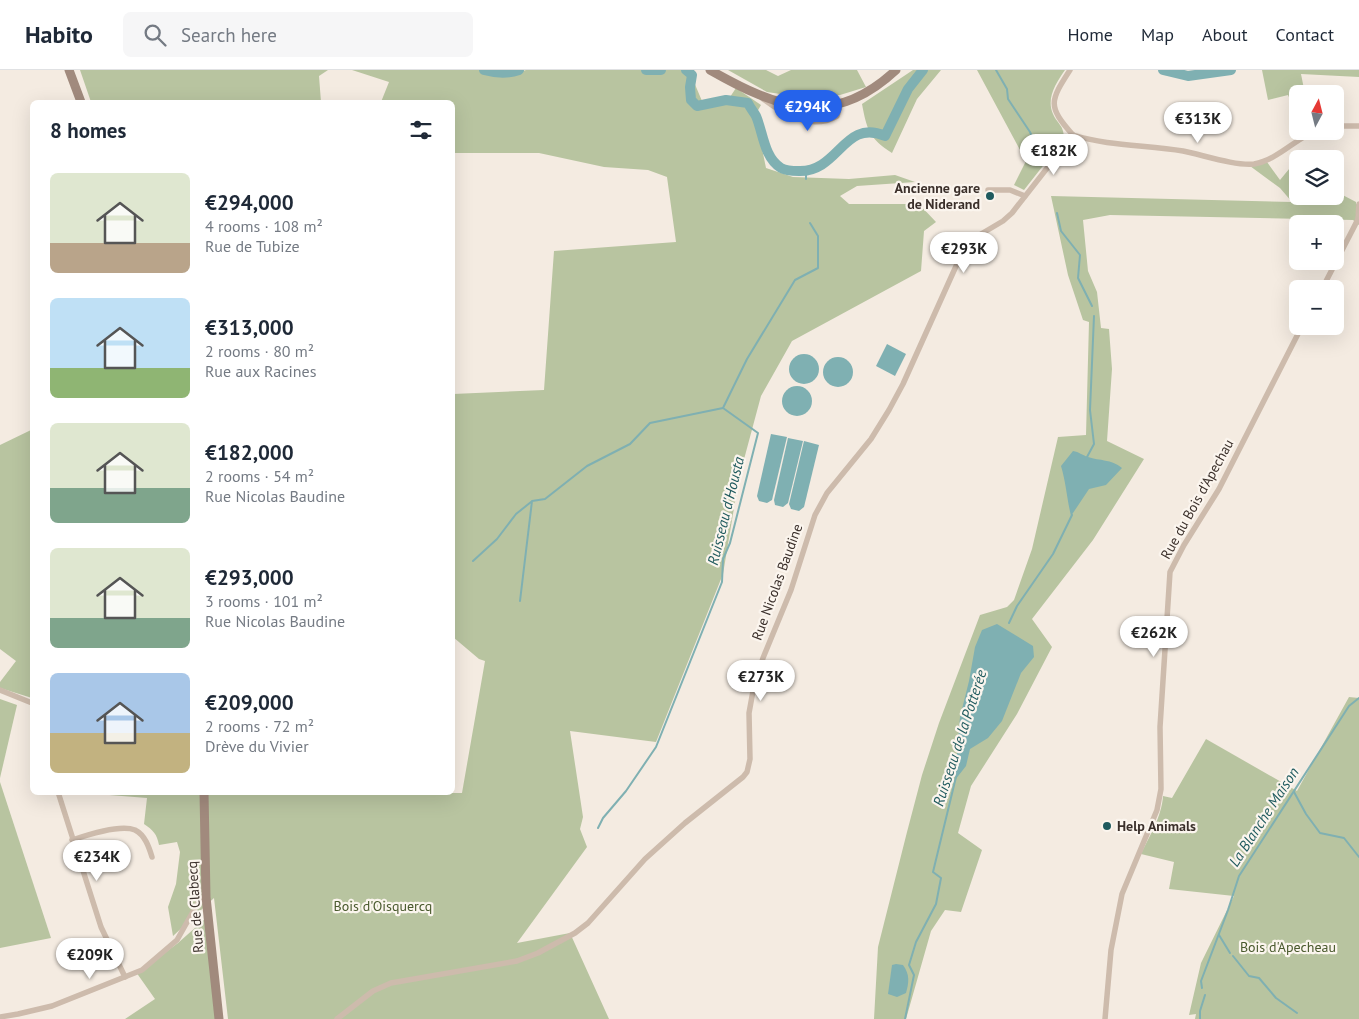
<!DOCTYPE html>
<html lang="en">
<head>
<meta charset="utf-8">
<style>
  :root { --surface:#fff; --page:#f6f6f7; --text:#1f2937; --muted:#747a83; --line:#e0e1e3; --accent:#2563eb }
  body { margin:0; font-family:"PT Sans",sans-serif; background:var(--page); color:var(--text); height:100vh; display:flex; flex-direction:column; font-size:19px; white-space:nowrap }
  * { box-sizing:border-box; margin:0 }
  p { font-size:16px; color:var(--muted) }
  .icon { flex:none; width:28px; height:28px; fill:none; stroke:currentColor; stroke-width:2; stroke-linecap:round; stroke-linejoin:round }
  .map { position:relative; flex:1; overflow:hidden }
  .details { position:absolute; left:30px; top:30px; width:425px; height:695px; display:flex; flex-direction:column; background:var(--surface); border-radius:8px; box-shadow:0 5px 20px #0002 }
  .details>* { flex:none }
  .needle { width:32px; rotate:7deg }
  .buttons { position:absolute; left:1289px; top:15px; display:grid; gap:10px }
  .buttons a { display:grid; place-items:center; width:55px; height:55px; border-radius:8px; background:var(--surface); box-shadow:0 5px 20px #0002; font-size:25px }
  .price { position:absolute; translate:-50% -42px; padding:0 11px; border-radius:18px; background:#fff; color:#222; font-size:16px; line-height:32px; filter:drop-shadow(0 1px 2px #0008) }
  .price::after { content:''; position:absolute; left:50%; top:30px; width:15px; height:11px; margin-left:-8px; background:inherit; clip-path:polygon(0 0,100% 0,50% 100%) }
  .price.on { background:var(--accent); color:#fff }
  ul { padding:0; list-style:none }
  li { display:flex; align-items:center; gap:15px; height:125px; padding:0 20px }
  li span { display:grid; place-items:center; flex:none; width:140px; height:100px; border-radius:8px; color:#555 }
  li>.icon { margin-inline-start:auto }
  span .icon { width:60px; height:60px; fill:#fffc; stroke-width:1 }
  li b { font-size:21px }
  h2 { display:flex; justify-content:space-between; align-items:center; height:60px; padding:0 20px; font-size:21px }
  header { display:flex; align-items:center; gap:30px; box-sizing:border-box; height:70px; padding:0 25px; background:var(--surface); border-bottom:1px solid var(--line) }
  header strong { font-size:24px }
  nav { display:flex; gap:28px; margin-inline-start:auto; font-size:18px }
  .search { width:350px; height:45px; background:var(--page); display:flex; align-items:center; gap:12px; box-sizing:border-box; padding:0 18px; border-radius:8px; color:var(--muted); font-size:19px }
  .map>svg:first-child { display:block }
  .green { fill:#b8c4a0 }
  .water { fill:#7fb0b2 }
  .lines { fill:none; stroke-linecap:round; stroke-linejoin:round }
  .stream { stroke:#7fb0b2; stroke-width:2 }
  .river { stroke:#7fb0b2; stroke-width:10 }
  .street { stroke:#cdbbac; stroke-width:5.5 }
  .secondary { stroke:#a18a7d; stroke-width:9 }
  .poi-dot { fill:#1f5a5e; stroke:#fbf5ee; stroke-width:2 }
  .labels { text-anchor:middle; stroke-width:4.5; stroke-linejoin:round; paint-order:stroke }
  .poi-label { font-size:14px; font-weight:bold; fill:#3b302b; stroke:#fbf5ee; text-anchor:end }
  .street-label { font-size:14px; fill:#3b302b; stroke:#fbf5ee }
  .park-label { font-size:14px; fill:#4a5a2e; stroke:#fbf5ee }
  .water-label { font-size:15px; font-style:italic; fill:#1f5a5e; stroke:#fbf5ee }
</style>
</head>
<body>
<header>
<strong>Habito</strong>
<div class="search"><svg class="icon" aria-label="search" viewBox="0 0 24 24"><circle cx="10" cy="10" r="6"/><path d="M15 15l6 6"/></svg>Search here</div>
<nav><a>Home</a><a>Map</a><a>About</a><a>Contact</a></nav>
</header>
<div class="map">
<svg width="1359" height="949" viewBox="0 0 1359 949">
  <rect width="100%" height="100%" fill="#f4ebe1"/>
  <g class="green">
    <path d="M80 0H328L319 6 321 32H91Z"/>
    <path d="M352 0H487L509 6 526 0H684L691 5 702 31 730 27 736 18 761 35 757 42 761 50 758 59 766 98 793 107 849 109 895 105 915 112 857 116 840 126 849 134H919L936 152 924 161 921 201 792 271 761 326 739 408 723 504 656 672 570 661 583 747 580 759 587 777 517 873 570 863 609 949H228L214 828 173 866 168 837 176 814 180 782 177 772 159 775C157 764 153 760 144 754L147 728 84 723H462L485 591 479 589 453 567V324L544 320 554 181 676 172 667 107 648 100 604 97 539 83H453L452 32H381L389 12Z"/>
    <path d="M728 0H766L778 6 791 0H857L866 17 840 25 807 28 767 22Z"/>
    <path d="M913 0H941L917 29 892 83C869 68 867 60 862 34Z"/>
    <path d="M977 0H1065C1056 13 1046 28 1053 44 1058 55 1064 55 1064 69L1024 120 1014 115 1026 91Z"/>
    <path d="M1262 0H1359V7L1301 4 1305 24H1298L1297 46 1288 25 1268 30Z"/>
    <path d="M1267 92 1280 110 1294 93H1297L1298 126H1335V121L1356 132V134L1359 135V155L1353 150 1110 145 1083 150 1088 201 1097 222 1101 258 1109 259 1112 299 1107 371 1144 389 1093 470 1032 549 1052 577 1017 644 971 716 958 763 982 780 961 842 945 840 931 861 906 949H874L878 877 907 762 922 705 939 653 980 545 1007 537 1014 530 1032 479 1058 367 1086 365 1089 252 1083 250 1068 205 1051 126 1292 132 1280 118 1250 96Z"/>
    <path d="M32 241V628L0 618V612L16 591 0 579V375L31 360Z"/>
    <path d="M1349 627 1359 628V949H1195L1196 944 1189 945 1201 893 1234 826 1169 819 1174 792 1141 784C1149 767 1162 746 1163 726L1172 728 1206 669 1297 721Z"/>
    <path d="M0 629 17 635 0 708Z"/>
    <path d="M0 712 51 868 0 878Z"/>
    <path d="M205 849 218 949H125L155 929 136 902 142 900 178 873Z"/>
  </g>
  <g class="water">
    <path d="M887 274 906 284 895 306 876 296Z"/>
    <circle cx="804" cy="299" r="15"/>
    <circle cx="838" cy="302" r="15"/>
    <circle cx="797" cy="331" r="15"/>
    <path d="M771 364 787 367 772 430 767 433 759 431 757 426Z"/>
    <path d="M788 368 803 371 788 433 783 437 775 435 774 430Z"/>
    <path d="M804 371 819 375 804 437 799 441 791 439 789 434Z"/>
    <path d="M1073 381C1079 382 1082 385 1088 387 1100 391 1111 389 1122 398L1106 415 1089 419 1071 446C1067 429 1066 413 1061 396Z"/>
    <path d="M997 554 1033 576 1034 587 1021 603 1002 651 988 668 970 679 966 696 955 710 960 647 969 611 975 577 982 560Z"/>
    <path d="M896 894 903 895C910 905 909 912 906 923L897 927 888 924 892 895Z"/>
  </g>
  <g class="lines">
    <g class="stream">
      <path d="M996 0 1007 19 1008 29 1030 62 1042 89"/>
      <path d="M806 101V109"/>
      <path d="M1057 143 1061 161 1080 185 1078 208 1092 236"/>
      <path d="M1087 387 1094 374 1090 340 1094 246"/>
      <path d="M473 491 497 469 516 444 531 432"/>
      <path d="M520 531 532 431 545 429 587 396 630 374 650 353 723 338"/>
      <path d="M1009 553 1017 536 1053 484 1072 445"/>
      <path d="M1294 722 1306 744 1320 763 1344 768 1359 787"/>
      <path d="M598 758 603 748 626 721 656 677 722 512 723 489 730 473 758 363 723 338 747 289 795 210 818 198V166L810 153"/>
      <path d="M1219 865 1230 883"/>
      <path d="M1233 886 1249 906 1259 908 1276 928 1297 943"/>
      <path d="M1202 918 1201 911 1228 840 1239 806 1349 636 1359 628"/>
      <path d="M905 949 914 905 909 895 916 872 936 834 941 808 933 802 956 707"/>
      <path d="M1200 949V941L1205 925"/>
    </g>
    <g class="river">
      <path d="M484 0C495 3 508 4 519 0"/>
      <path d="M646 0H661"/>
      <path d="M686 0 692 5 690 17 691 30 697 36 726 30 748 33C750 38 754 42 756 46 763 62 764 88 781 98 786 101 793 101 799 101 839 102 844 48 885 66L908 19 923 0"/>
      <path d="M1163 0 1188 6 1231 0"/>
    </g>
    <g class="street">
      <path d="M1070 0C1050 31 1047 36 1073 65"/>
      <path d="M762 28C783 44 811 61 837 46L839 39 838 34"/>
      <path d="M1335 56H1359"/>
      <path d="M1073 65C1108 76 1147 75 1183 81 1203 85 1235 96 1254 94 1277 90 1294 70 1315 61"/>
      <path d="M988 120H1010L1025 126"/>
      <path d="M1322 219 1354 157 1358 149 1359 134"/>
      <path d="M0 620 32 633"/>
      <path d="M58 722 101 857 125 907"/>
      <path d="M72 770C87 765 120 754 135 760 145 765 149 777 152 787"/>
      <path d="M0 947 18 944 52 936 142 900 177 870 199 831 206 827"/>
      <path d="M337 949 373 921 391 913 517 891 538 883 575 863 588 853 645 789 685 753 743 707 747 702 750 689 749 643 753 621 763 588 791 520 815 445 827 423 871 369 889 340 903 314 961 185 976 167 1003 151 1012 143 1073 65"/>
      <path d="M1105 949 1111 880 1122 824 1157 740 1161 719 1160 657 1170 502 1184 475 1219 419 1302 256"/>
    </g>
    <g class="secondary">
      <path d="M69 0 81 32"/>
      <path d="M710 0C777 38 832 60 896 0"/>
      <path d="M204 722 206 827 219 949"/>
    </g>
  </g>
  <g class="poi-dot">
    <circle cx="990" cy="126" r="5"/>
    <circle cx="1107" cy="756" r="5"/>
  </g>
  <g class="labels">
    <g class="poi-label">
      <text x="980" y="123">Ancienne gare<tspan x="980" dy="16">de Niderand</tspan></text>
      <text x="1117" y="761" text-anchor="start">Help Animals</text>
    </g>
    <g class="street-label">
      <text transform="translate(1197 429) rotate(-61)" y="5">Rue du Bois d'Apechau</text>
      <text transform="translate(777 512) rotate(-70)" y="5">Rue Nicolas Baudine</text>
      <text transform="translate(195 837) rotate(-94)" y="5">Rue de Clabecq</text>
    </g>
    <g class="park-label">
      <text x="383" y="841">Bois d'Oisquercq</text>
      <text x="1288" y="882">Bois d'Apecheau</text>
    </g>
    <g class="water-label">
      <text transform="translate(726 441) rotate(-76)" y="5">Ruisseau d'Housta</text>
      <text transform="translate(960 668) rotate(-72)" y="5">Ruisseau de la Potterée</text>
      <text transform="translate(1264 747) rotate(-57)" y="5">La Blanche Maison</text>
    </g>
  </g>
</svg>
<div class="buttons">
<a><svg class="needle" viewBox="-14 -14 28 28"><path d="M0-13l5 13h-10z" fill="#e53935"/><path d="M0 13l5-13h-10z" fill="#747a83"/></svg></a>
<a><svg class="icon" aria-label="layers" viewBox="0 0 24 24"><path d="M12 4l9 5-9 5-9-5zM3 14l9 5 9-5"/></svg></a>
<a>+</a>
<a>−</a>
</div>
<b class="price on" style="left:808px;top:62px">€294K</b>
<b class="price" style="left:1198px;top:74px">€313K</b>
<b class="price" style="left:1054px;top:106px">€182K</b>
<b class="price" style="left:964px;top:204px">€293K</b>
<b class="price" style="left:1154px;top:588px">€262K</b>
<b class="price" style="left:761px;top:632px">€273K</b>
<b class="price" style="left:97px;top:812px">€234K</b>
<b class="price" style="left:90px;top:910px">€209K</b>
<section class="details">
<h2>8 homes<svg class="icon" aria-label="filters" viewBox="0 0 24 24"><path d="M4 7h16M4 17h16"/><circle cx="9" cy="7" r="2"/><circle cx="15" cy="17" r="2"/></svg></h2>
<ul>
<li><span style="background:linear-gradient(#dfe7d0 70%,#b9a48a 0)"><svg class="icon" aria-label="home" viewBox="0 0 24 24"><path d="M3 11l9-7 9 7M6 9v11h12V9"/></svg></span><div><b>€294,000</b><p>4 rooms · 108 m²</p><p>Rue de Tubize</p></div></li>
<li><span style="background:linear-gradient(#bfe0f5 70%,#8fb573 0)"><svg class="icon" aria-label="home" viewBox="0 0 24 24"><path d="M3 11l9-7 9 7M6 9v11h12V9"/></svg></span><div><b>€313,000</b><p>2 rooms · 80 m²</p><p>Rue aux Racines</p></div></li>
<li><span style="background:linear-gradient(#dfe7d0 65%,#7fa58c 0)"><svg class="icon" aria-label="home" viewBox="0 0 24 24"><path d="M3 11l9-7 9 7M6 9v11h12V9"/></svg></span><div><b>€182,000</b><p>2 rooms · 54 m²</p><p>Rue Nicolas Baudine</p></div></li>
<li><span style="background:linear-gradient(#dfe7d0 70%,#7fa58c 0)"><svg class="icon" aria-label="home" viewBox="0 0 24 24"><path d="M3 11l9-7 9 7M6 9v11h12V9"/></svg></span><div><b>€293,000</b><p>3 rooms · 101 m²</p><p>Rue Nicolas Baudine</p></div></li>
<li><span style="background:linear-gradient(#a9c7e8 60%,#c2b280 0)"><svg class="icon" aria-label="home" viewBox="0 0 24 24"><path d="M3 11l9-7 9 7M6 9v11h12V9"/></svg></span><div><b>€209,000</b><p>2 rooms · 72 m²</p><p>Drève du Vivier</p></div></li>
</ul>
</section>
</div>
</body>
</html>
